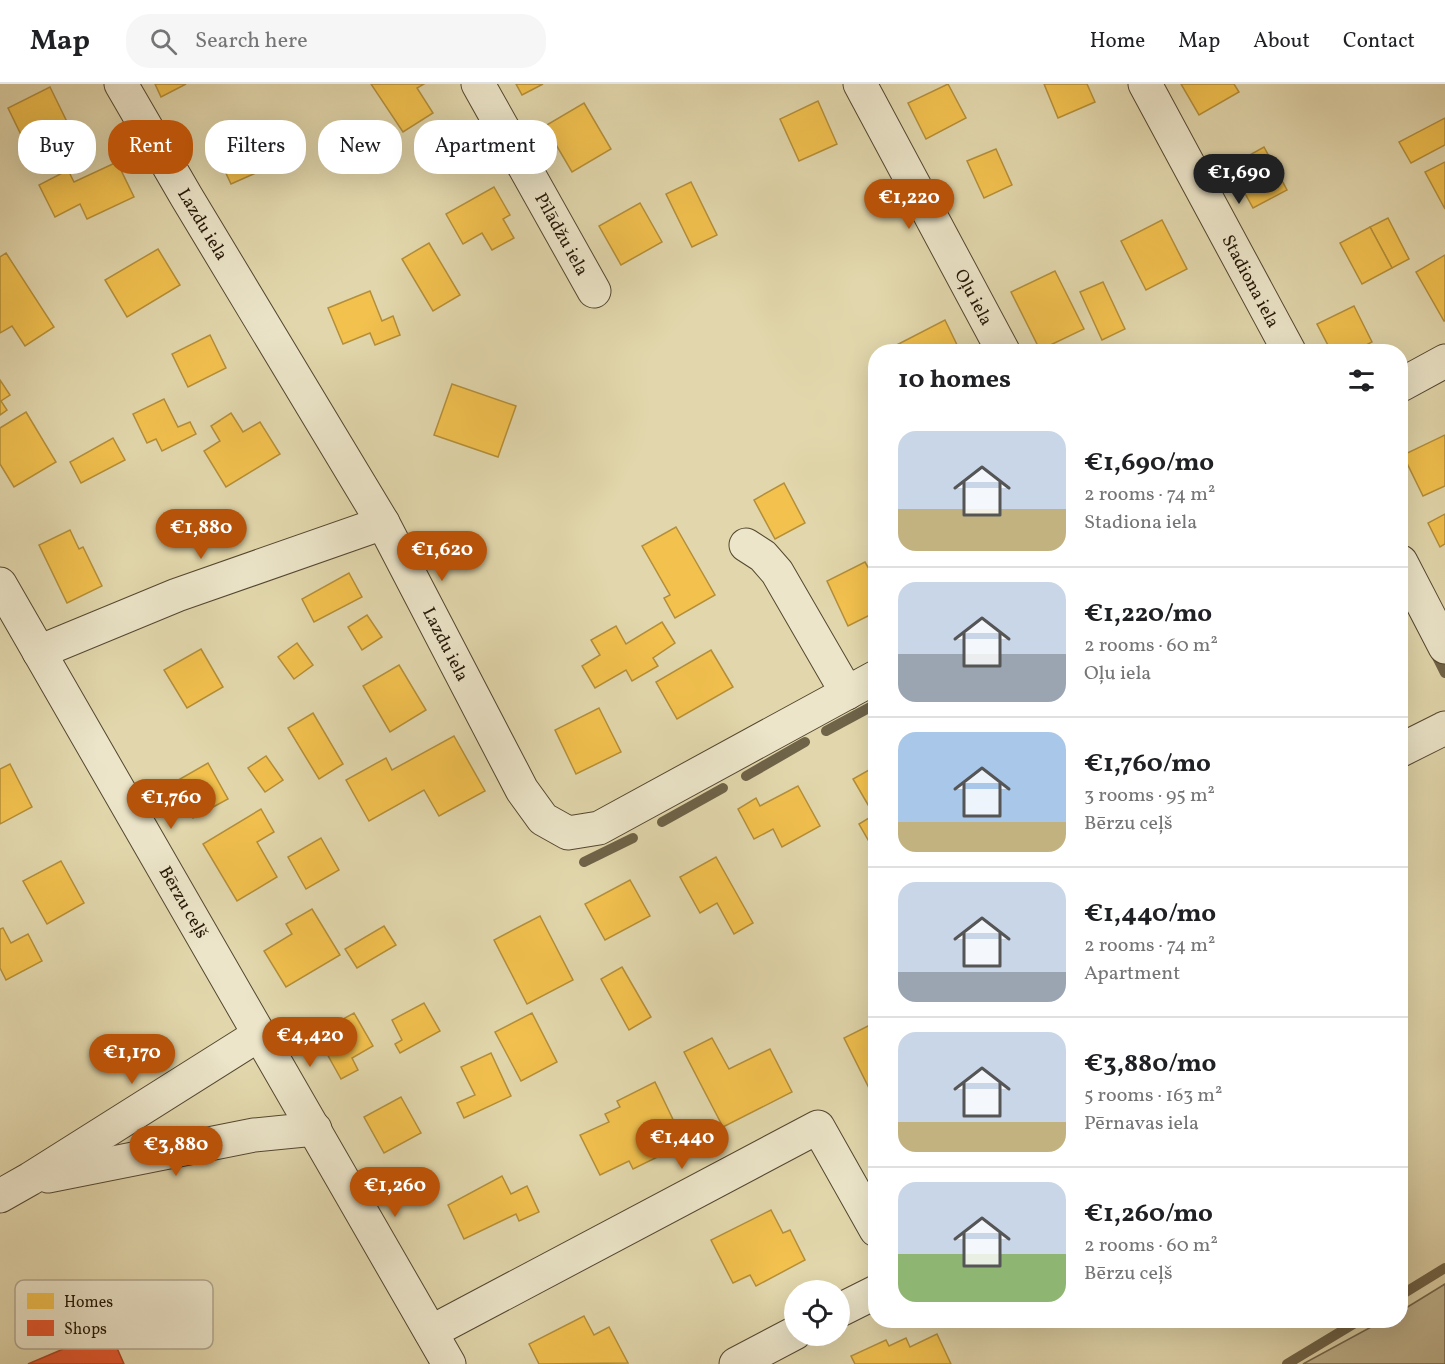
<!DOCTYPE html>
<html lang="en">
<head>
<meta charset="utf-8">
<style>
  :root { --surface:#fff; --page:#f6f6f6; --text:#202124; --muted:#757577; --line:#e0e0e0; --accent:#b45309 }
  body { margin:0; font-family:Vollkorn,serif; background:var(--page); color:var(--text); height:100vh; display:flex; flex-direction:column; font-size:22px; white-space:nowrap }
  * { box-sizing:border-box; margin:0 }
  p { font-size:20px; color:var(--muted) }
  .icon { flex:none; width:33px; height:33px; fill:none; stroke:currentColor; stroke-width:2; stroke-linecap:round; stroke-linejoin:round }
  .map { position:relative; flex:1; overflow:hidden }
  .drawer { position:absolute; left:868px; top:260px; width:540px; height:984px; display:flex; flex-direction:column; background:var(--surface); border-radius:24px; box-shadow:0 6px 24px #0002 }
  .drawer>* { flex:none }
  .guide { position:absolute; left:18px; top:36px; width:570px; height:54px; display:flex; gap:12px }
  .buttons { position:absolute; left:784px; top:1196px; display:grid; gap:12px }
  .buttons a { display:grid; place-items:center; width:66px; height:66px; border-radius:50%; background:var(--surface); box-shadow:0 6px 24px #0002; font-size:30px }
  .price { position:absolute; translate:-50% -51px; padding:0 14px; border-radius:21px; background:var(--accent); color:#fff; font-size:20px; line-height:39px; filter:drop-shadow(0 2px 3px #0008) }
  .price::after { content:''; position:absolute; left:50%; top:36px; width:18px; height:14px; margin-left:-9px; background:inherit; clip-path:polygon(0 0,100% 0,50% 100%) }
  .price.current { background:#222; color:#fff }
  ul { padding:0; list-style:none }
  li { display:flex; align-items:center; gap:18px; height:150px; padding:0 30px }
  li+li { border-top:2px solid var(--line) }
  li span { display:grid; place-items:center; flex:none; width:168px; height:120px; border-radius:18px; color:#555 }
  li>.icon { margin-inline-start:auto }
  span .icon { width:72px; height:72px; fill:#fffc; stroke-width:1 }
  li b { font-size:26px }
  h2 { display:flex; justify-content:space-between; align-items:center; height:72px; padding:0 30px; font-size:26px }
  .pill { padding:0 21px; border-radius:24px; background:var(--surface); box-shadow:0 6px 24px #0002; font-size:21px; line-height:54px }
  .pill.current { background:var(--accent); color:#fff }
  header { display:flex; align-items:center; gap:36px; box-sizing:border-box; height:84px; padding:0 30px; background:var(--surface); border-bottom:2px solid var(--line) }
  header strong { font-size:28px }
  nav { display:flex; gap:33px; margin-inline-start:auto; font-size:21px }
  .search { width:420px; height:54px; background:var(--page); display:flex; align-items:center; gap:15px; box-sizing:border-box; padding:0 21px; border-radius:24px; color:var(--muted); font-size:22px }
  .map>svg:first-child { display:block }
  .green { fill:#c2b690; stroke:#73664c; stroke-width:1.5 }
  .homes { fill:#f2c14e; stroke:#b48e39; stroke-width:1.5 }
  .shops { fill:#e4572e; stroke:#a42; stroke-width:1.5 }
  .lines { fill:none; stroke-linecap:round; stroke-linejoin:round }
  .stream { stroke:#6f6348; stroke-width:10 }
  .minor-casing { stroke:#544730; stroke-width:35 }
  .minor { stroke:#ece5c9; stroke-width:33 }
  .labels { text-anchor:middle; stroke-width:6; stroke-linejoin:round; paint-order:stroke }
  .street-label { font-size:18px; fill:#241707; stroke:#ece5c9 }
  .key { fill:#ece5c9; stroke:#b0a78f; stroke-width:1.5 }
  .key-label { font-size:16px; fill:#241707 }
</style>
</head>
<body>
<header>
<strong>Map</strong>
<div class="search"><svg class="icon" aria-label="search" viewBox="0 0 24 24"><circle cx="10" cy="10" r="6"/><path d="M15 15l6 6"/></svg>Search here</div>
<nav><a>Home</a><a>Map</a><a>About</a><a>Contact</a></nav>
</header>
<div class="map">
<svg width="1445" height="1280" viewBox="0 0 1445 1280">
  <rect width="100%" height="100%" fill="#e2d7ac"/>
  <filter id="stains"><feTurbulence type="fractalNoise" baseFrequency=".00333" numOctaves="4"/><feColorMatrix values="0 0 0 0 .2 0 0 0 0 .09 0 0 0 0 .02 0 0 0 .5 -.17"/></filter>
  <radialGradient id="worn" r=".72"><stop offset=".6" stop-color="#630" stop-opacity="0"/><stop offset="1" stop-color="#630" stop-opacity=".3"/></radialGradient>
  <path class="green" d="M1445 1200V1280H1303L1384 1236H1401V1227Z"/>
  <g class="homes">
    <path d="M155 0H186L161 13Z"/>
    <path d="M371 0H424L417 4 433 29 403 48Z"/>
    <path d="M516 0H543L522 11Z"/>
    <path d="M948 0 966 34 926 55 908 19Z"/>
    <path d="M1044 0H1087L1095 18 1058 34Z"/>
    <path d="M1181 0H1234L1239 8 1199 31Z"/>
    <path d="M50 3 70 44 28 65 8 24Z"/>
    <path d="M818 17 837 60 799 77 780 35Z"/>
    <path d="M584 19 611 65 572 88 545 42Z"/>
    <path d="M1445 34V61L1411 79 1399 58Z"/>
    <path d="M244 57 258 88 231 100 217 70Z"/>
    <path d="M1264 63 1287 106 1253 124 1230 82Z"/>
    <path d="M996 65 1012 101 984 114 967 77Z"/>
    <path d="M117 78 134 113 87 135 80 120 55 133 39 101 68 86 74 98Z"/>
    <path d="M1445 78V125L1425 88Z"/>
    <path d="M691 98 717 151 692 163 666 110Z"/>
    <path d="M494 103 510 131 503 135 514 154 492 166 482 149 463 160 446 130Z"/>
    <path d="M640 119 662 158 621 181 599 142Z"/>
    <path d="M1388 134 1409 175 1392 184 1370 143Z"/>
    <path d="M1162 136 1187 185 1146 206 1121 157Z"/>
    <path d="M1370 143 1392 184 1362 200 1340 159Z"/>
    <path d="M429 159 460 211 433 227 402 175Z"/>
    <path d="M158 165 180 201 127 233 105 196Z"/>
    <path d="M6 169 54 243 25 262 12 242 0 249V173Z"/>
    <path d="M1445 171V237H1444L1416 188Z"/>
    <path d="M1055 187 1084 245 1040 266 1011 208Z"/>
    <path d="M1103 198 1125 245 1102 256 1080 208Z"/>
    <path d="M370 207 382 237 393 232 400 251 375 261 370 249 343 260 328 224Z"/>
    <path d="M1354 222 1372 258 1355 267H1331L1317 240Z"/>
    <path d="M945 236 960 267H885Z"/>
    <path d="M210 251 226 284 188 303 172 270Z"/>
    <path d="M0 296 10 311 1 317 7 326 0 331Z"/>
    <path d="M452 300 516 322 498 373 434 351Z"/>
    <path d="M164 315 178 343 190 338 196 350 162 367 156 355 147 359 133 330Z"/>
    <path d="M26 328 56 378 14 403 0 380V344Z"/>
    <path d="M231 329 243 348 260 338 280 370 226 403 204 367 220 357 211 342Z"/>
    <path d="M1445 351V402L1423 412 1403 371Z"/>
    <path d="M113 354 125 376 81 399 70 378Z"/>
    <path d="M784 399 805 439 775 455 754 416Z"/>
    <path d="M1445 430V460L1440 463 1428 439Z"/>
    <path d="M676 443 715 511 675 534 664 514 670 511 642 462Z"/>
    <path d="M70 446 79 465 83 463 102 502 67 519 39 461Z"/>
    <path d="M865 478 876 497V528L848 542 827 497Z"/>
    <path d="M349 489 362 513 314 538 302 515Z"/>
    <path d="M367 531 382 553 362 566 348 543Z"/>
    <path d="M662 538 675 559 653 574 658 582 632 597 626 586 595 604 582 582 600 571 591 556 616 542 626 560Z"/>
    <path d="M297 559 313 581 294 595 278 573Z"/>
    <path d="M201 565 223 603 187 624 164 586Z"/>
    <path d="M711 566 733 603 677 635 656 598Z"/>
    <path d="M399 581 426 626 390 648 363 602Z"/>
    <path d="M599 624 621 668 576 690 555 646Z"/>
    <path d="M313 629 343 680 319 695 288 644Z"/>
    <path d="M454 652 485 707 439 732 424 706 369 737 346 696 386 674 392 686Z"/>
    <path d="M266 672 283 696 265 708 248 684Z"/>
    <path d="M208 679 228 715 193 734 173 699Z"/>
    <path d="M10 680 32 723 0 740V685Z"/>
    <path d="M876 682V767L875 768 859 740 874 731 853 695Z"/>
    <path d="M798 702 820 742 782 763 773 745 754 755 738 725 756 714 760 722Z"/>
    <path d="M261 725 274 748 257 758 277 793 237 817 203 760Z"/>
    <path d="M321 754 339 786 306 805 288 773Z"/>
    <path d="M716 773 753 839 734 850 717 819 700 829 680 793Z"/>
    <path d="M61 777 84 819 47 840 23 797Z"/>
    <path d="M630 796 650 832 605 856 585 820Z"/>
    <path d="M312 825 340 871 286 903 264 867 292 850 286 840Z"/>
    <path d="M540 832 573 896 527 920 494 856Z"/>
    <path d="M384 842 396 861 357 884 345 865Z"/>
    <path d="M3 844 11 859 28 850 42 877 6 896 0 884V845Z"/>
    <path d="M622 883 651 933 629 946 601 895Z"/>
    <path d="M424 919 440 947 400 969 395 960 402 956 392 936Z"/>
    <path d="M354 929 373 962 352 974 358 986 341 995 316 950Z"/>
    <path d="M532 929 557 978 521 997 495 948Z"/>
    <path d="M876 938V1011L873 1012 844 954Z"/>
    <path d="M712 954 729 985 770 965 792 1008 723 1043 684 968Z"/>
    <path d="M491 969 511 1012 464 1034 457 1019 475 1011 461 983Z"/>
    <path d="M655 998 680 1050 671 1055 676 1064 633 1085 629 1077 600 1091 580 1051 609 1038 605 1030 620 1023 617 1017Z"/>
    <path d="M401 1013 421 1049 384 1069 364 1033Z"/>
    <path d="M502 1092 511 1110 527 1102 539 1128 519 1137 516 1130 464 1155 448 1121Z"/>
    <path d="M771 1126 783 1149 790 1146 805 1176 756 1202 750 1191 733 1199 711 1156Z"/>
    <path d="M584 1232 594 1251 609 1243 628 1279 539 1280 529 1260Z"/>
    <path d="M937 1250 951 1280H855L851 1272 886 1256 889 1262 906 1254 910 1263Z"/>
  </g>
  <path class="shops" d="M85 1225H96L102 1230 124 1280H28L82 1257 77 1246 75 1234Z"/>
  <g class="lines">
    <g class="stream">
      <path d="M1434 567 1445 589"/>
      <path d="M826 647 876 620"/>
      <path d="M746 692 805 658"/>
      <path d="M662 738 723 704"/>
      <path d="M584 778 633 754"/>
      <path d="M1401 1211 1445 1184"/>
      <path d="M1287 1280 1360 1236"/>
    </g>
    <defs>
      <g id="minor">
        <path d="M121 0 186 112 383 439 522 706 543 735 568 749 599 744 876 593"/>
        <path d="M478 0 594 207"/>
        <path d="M860 0 1003 267"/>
        <path d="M1145 0 1289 267"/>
        <path d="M1401 301 1445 277"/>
        <path d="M746 461 763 472 777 488 847 609"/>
        <path d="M1401 478 1445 563"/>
        <path d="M0 500 449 1280"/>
        <path d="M39 568 177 511 383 439"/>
        <path d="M1401 666 1445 644"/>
        <path d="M48 1092 254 1051 315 1045"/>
        <path d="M0 1112 30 1095 260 950"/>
        <path d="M840 1226 876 1208"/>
        <path d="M431 1248 818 1043 876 1146"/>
        <path d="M736 1280 795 1249"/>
      </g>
    </defs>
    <use href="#minor" class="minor-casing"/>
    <use href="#minor" class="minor"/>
  </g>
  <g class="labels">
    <g class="street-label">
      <text transform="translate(203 140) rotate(59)" y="6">Lazdu iela</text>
      <text transform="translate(562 150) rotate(61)" y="6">Pīlādžu iela</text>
      <text transform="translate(1251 197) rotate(62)" y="6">Stadiona iela</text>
      <text transform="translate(974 213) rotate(62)" y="6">Oļu iela</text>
      <text transform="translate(446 560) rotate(63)" y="6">Lazdu iela</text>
      <text transform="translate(184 818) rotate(60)" y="6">Bērzu ceļš</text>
    </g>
  </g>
  <rect x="15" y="1196" width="198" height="69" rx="9" class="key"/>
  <rect x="27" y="1209" width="27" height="16" fill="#f2c14e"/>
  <rect x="27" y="1236" width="27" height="16" fill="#e4572e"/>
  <g class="key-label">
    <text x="64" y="1223">Homes</text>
    <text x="64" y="1250">Shops</text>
  </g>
  <rect width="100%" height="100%" filter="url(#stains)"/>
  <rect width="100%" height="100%" fill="url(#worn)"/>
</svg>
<div class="buttons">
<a><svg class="icon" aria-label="locate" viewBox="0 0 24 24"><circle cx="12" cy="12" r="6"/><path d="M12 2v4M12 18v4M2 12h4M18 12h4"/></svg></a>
</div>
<b class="price current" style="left:1239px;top:121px">€1,690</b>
<b class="price" style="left:909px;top:146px">€1,220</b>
<b class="price" style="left:201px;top:476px">€1,880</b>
<b class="price" style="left:442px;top:498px">€1,620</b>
<b class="price" style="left:171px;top:746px">€1,760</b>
<b class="price" style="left:310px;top:984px">€4,420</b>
<b class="price" style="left:132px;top:1001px">€1,170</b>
<b class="price" style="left:682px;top:1086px">€1,440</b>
<b class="price" style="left:176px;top:1093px">€3,880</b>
<b class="price" style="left:395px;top:1134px">€1,260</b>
<div class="guide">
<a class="pill">Buy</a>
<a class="pill current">Rent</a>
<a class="pill">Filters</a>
<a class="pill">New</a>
<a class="pill">Apartment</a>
</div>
<section class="drawer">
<h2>10 homes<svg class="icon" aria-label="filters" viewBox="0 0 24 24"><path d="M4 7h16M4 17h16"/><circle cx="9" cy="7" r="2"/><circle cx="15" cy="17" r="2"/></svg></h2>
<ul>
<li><span style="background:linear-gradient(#c9d6e8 65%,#c2b280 0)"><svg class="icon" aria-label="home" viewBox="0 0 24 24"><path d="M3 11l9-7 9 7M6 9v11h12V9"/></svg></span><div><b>€1,690/mo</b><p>2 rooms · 74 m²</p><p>Stadiona iela</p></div></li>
<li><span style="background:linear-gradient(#c9d6e8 60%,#9aa5b1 0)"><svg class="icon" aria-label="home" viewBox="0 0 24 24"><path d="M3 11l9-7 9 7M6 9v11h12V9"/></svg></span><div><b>€1,220/mo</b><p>2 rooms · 60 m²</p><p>Oļu iela</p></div></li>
<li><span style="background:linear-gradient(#a9c7e8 75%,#c2b280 0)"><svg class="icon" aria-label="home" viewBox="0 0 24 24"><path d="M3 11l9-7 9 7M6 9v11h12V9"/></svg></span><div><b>€1,760/mo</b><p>3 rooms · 95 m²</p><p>Bērzu ceļš</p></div></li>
<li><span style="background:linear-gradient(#c9d6e8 75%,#9aa5b1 0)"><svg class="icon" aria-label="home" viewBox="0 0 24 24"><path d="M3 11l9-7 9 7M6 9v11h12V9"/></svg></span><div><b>€1,440/mo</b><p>2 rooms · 74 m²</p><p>Apartment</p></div></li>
<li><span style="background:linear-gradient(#c9d6e8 75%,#c2b280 0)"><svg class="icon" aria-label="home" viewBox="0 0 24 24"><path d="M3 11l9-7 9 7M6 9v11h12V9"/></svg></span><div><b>€3,880/mo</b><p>5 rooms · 163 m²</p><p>Pērnavas iela</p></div></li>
<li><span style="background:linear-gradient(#c9d6e8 60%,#8fb573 0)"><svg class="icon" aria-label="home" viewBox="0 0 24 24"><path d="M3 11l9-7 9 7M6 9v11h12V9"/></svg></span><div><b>€1,260/mo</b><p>2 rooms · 60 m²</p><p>Bērzu ceļš</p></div></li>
</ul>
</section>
</div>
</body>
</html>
